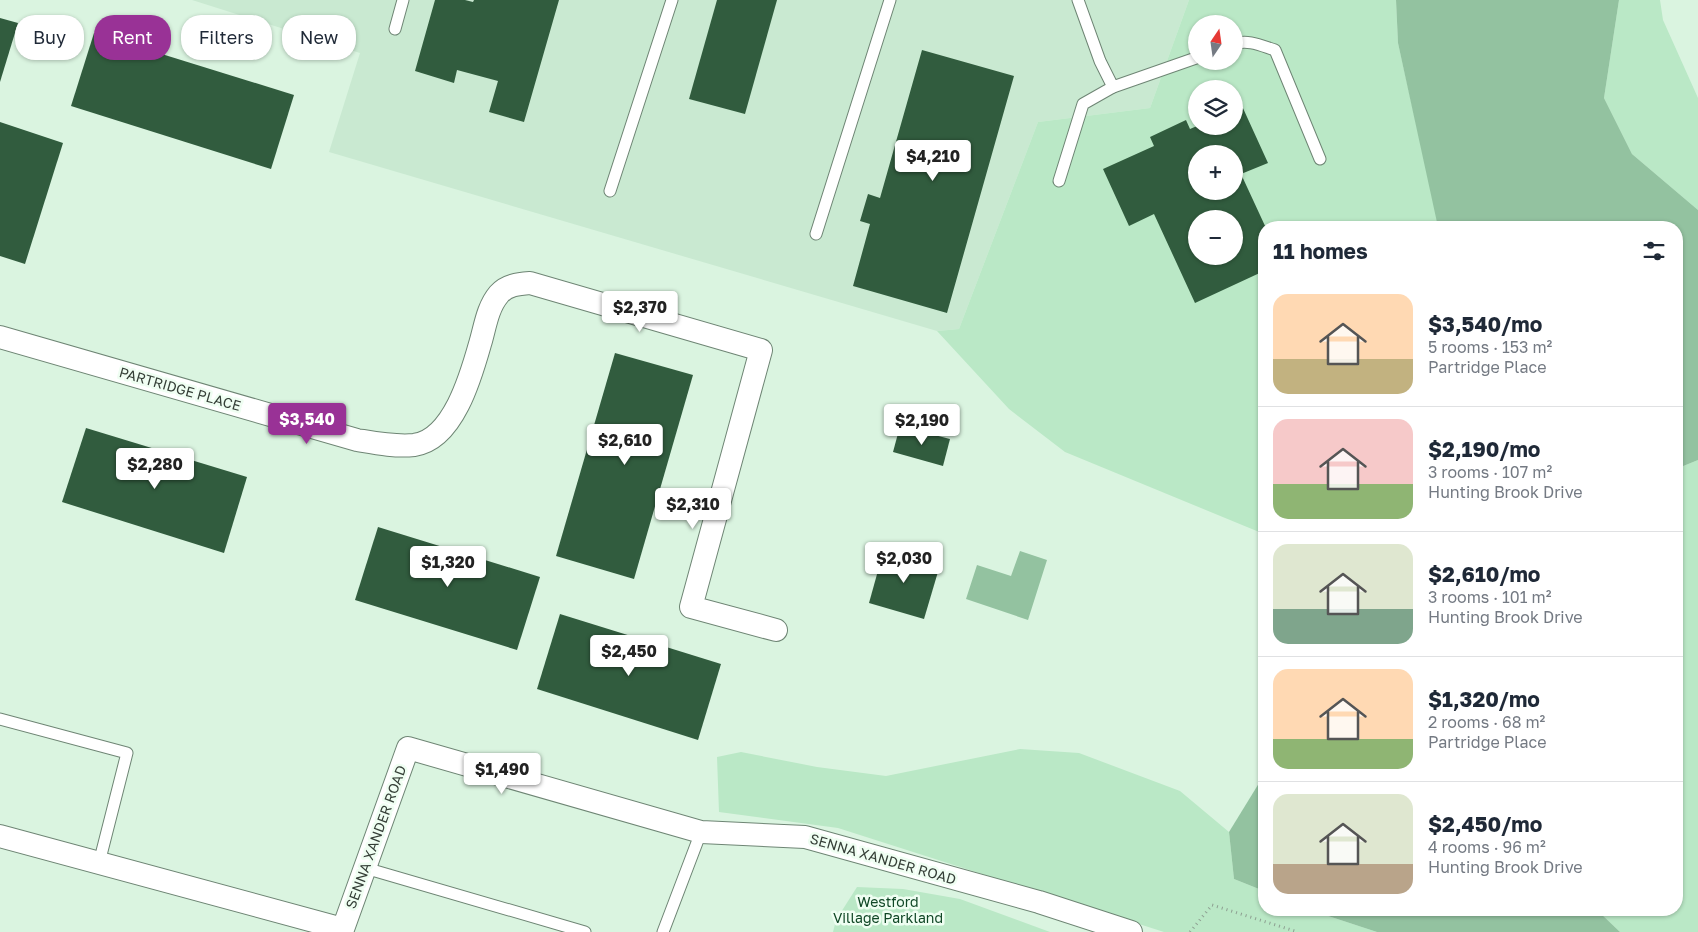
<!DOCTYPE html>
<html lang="en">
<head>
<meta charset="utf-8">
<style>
  :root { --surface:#fff; --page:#f2f2f3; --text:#1f2937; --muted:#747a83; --line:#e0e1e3; --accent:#993296 }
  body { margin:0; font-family:"Golos Text",sans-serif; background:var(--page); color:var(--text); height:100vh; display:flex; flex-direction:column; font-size:19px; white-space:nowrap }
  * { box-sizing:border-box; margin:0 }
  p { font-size:16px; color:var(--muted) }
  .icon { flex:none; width:28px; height:28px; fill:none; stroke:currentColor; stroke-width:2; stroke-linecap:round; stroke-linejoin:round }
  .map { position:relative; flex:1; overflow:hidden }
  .drawer { position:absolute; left:1258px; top:221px; width:425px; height:695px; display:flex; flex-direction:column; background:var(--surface); border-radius:20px; box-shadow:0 1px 4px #0004 }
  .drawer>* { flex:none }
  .top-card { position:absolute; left:15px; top:15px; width:475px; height:45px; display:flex; gap:10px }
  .needle { width:32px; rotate:13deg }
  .controls { position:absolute; left:1188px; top:15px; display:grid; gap:10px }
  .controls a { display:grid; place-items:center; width:55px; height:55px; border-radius:50%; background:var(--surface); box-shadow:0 1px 4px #0004; font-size:25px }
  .price { position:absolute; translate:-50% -42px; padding:0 11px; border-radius:5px; background:#fff; color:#222; font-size:16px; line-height:32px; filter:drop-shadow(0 1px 2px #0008) }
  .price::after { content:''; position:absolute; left:50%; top:30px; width:15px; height:11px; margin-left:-8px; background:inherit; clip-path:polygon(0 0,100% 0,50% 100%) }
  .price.active { background:var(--accent); color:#fff }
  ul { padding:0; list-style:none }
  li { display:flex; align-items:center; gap:15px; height:125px; padding:0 15px }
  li+li { border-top:1px solid var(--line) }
  li span { display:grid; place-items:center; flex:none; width:140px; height:100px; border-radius:15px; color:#555 }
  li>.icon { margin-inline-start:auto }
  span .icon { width:60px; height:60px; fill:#fffc; stroke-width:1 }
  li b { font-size:21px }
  h2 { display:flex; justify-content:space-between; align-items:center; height:60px; padding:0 15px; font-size:21px }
  .pill { padding:0 18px; border-radius:20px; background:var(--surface); box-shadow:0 1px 4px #0004; font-size:18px; line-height:45px }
  .pill.active { background:var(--accent); color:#fff }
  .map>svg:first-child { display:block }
  .built { fill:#c9e9d1 }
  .green { fill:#bae8c6; fill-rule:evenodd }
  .water { fill:#93c2a0 }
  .building { fill:#315c3e; fill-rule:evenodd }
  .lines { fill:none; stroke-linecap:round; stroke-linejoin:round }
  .service-casing { stroke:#6e8574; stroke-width:13 }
  .minor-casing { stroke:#6e8574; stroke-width:24 }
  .path { stroke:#8ea092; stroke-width:3; stroke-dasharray:1 4; stroke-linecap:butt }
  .service { stroke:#fff; stroke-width:11 }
  .minor { stroke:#fff; stroke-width:22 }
  .labels { text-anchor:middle; stroke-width:5; stroke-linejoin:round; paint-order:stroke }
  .street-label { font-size:14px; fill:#353f37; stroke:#effef2 }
  .park-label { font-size:14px; fill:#104726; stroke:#effef2 }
</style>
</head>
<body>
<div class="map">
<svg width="1698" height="932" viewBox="0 0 1698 932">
  <rect width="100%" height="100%" fill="#daf4e0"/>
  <path class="built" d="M192 0H1189L1150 108 1038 122 959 329 937 331 329 152 360 53Z"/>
  <g class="green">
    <path d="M1189 0H1396L1398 43 1438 221V227L1264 228V534L1065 452 1009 409 937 331 959 329 1038 122 1150 108ZM1196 24H1234V61H1196ZM1196 89H1234V126H1196ZM1196 154H1234V191H1196ZM1196 219H1234V256H1196Z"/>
    <path d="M1619 0H1660L1663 20 1698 98V210L1632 154 1604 98Z"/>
    <path d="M1698 460V932H1620L1597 910H1676V469Z"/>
    <path d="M1020 749 1079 753 1180 791 1229 832 1234 879 1264 891V910H1310L1377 932H1164L838 828 719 812 717 757 741 752 817 767 886 776Z"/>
    <path d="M857 887 903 889 960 899 1050 932H833L836 920Z"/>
  </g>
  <g class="water">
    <path d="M1396 0H1619L1604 98 1632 154 1698 210V460L1676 469V228L1438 227 1398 43Z"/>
    <path d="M1020 551 1047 560 1028 620 966 599 977 565 1011 576Z"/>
    <path d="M1264 775V891L1234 879 1229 832Z"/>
    <path d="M1310 910H1597L1620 932H1377Z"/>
  </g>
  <g class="building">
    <path d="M435 0H465L473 2 474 0H559L524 122 489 112 498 81 457 70 454 83 415 71Z"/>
    <path d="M717 0H777L745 114 689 99Z"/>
    <path d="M0 18 18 23 0 82Z"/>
    <path d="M94 33 294 95 271 169 71 106Z"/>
    <path d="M922 50 1014 76 947 313 853 286 870 224 860 221 868 194 880 198Z"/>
    <path d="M1242 106 1268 163 1241 174 1266 228H1264V271L1195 303 1154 214 1129 226 1103 169 1154 146 1150 137 1186 120 1190 129 1197 126H1234V109ZM1196 154H1234V191H1196ZM1196 219H1234V256H1196Z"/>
    <path d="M0 122 63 143 25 264 0 256Z"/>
    <path d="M615 353 693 375 634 579 556 556Z"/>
    <path d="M900 426 950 439 943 466 893 452Z"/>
    <path d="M86 428 247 477 224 553 62 502Z"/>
    <path d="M378 527 540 577 517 650 355 600Z"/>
    <path d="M884 549 940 565 924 619 869 603Z"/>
    <path d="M560 614 721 664 698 740 537 689Z"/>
  </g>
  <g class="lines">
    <defs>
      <g id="service">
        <path d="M1078 0 1100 61 1113 87 1196 58"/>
        <path d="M395 29 403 0"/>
        <path d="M1234 44C1248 39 1262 46 1275 50L1320 159"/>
        <path d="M1059 181 1083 104 1113 87"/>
        <path d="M610 191 672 0"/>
        <path d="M816 234 890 0"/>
        <path d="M0 719 127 753 99 863"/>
        <path d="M365 868 585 932"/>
        <path d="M663 932 701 832"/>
      </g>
      <g id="minor">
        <path d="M0 337 357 440C375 443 395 447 414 445 453 440 471 376 480 344 485 328 487 308 499 294 507 285 518 284 530 283L761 350 691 607 776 630"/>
        <path d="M0 836 343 929 408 748 701 832 805 837 1039 902 1131 932"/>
      </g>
    </defs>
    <use href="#service" class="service-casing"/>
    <use href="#minor" class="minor-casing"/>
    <path class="path" d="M1190 932 1212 905 1298 932"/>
    <use href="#service" class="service"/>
    <use href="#minor" class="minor"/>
  </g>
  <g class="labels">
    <g class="street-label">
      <text transform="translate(180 389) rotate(16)" y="5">PARTRIDGE PLACE</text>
      <text transform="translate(376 837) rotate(-70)" y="5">SENNA XANDER ROAD</text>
      <text transform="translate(883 859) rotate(16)" y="5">SENNA XANDER ROAD</text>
    </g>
    <g class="park-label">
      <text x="888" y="907">Westford<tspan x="888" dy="16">Village Parkland</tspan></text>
    </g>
  </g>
</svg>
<div class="controls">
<a><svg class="needle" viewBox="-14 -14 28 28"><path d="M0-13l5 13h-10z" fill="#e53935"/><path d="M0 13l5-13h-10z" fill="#747a83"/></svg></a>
<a><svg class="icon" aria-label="layers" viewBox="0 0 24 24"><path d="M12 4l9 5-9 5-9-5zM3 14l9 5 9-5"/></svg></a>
<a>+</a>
<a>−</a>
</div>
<b class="price" style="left:933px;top:182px">$4,210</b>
<b class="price" style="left:640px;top:333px">$2,370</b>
<b class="price active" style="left:307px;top:445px">$3,540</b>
<b class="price" style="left:922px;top:446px">$2,190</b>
<b class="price" style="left:625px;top:466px">$2,610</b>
<b class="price" style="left:155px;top:490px">$2,280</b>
<b class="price" style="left:693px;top:530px">$2,310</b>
<b class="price" style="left:904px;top:584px">$2,030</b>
<b class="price" style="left:448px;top:588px">$1,320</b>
<b class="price" style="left:629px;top:677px">$2,450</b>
<b class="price" style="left:502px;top:795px">$1,490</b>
<div class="top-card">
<a class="pill">Buy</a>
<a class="pill active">Rent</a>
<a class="pill">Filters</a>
<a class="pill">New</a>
</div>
<section class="drawer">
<h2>11 homes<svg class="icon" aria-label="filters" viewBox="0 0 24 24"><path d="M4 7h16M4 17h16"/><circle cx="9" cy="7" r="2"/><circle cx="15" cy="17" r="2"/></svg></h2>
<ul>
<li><span style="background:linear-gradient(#ffd9b3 65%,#c2b280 0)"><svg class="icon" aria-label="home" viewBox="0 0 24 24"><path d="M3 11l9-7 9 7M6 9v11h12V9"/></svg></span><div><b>$3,540/mo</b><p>5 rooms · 153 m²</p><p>Partridge Place</p></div></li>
<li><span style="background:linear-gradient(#f6c9c9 65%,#8fb573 0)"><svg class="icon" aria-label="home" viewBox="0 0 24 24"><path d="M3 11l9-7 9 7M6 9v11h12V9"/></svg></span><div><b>$2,190/mo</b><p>3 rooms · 107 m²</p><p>Hunting Brook Drive</p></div></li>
<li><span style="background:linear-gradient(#dfe7d0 65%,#7fa58c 0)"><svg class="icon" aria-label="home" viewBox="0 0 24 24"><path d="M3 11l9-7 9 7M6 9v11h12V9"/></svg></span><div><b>$2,610/mo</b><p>3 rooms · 101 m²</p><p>Hunting Brook Drive</p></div></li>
<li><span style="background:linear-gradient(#ffd9b3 70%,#8fb573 0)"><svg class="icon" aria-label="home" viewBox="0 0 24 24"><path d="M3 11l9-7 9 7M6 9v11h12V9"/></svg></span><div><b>$1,320/mo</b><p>2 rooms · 68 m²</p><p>Partridge Place</p></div></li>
<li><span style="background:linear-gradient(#dfe7d0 70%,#b9a48a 0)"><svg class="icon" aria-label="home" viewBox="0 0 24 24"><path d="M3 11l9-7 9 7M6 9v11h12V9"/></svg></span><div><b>$2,450/mo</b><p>4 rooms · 96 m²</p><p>Hunting Brook Drive</p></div></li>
</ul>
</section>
</div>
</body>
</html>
